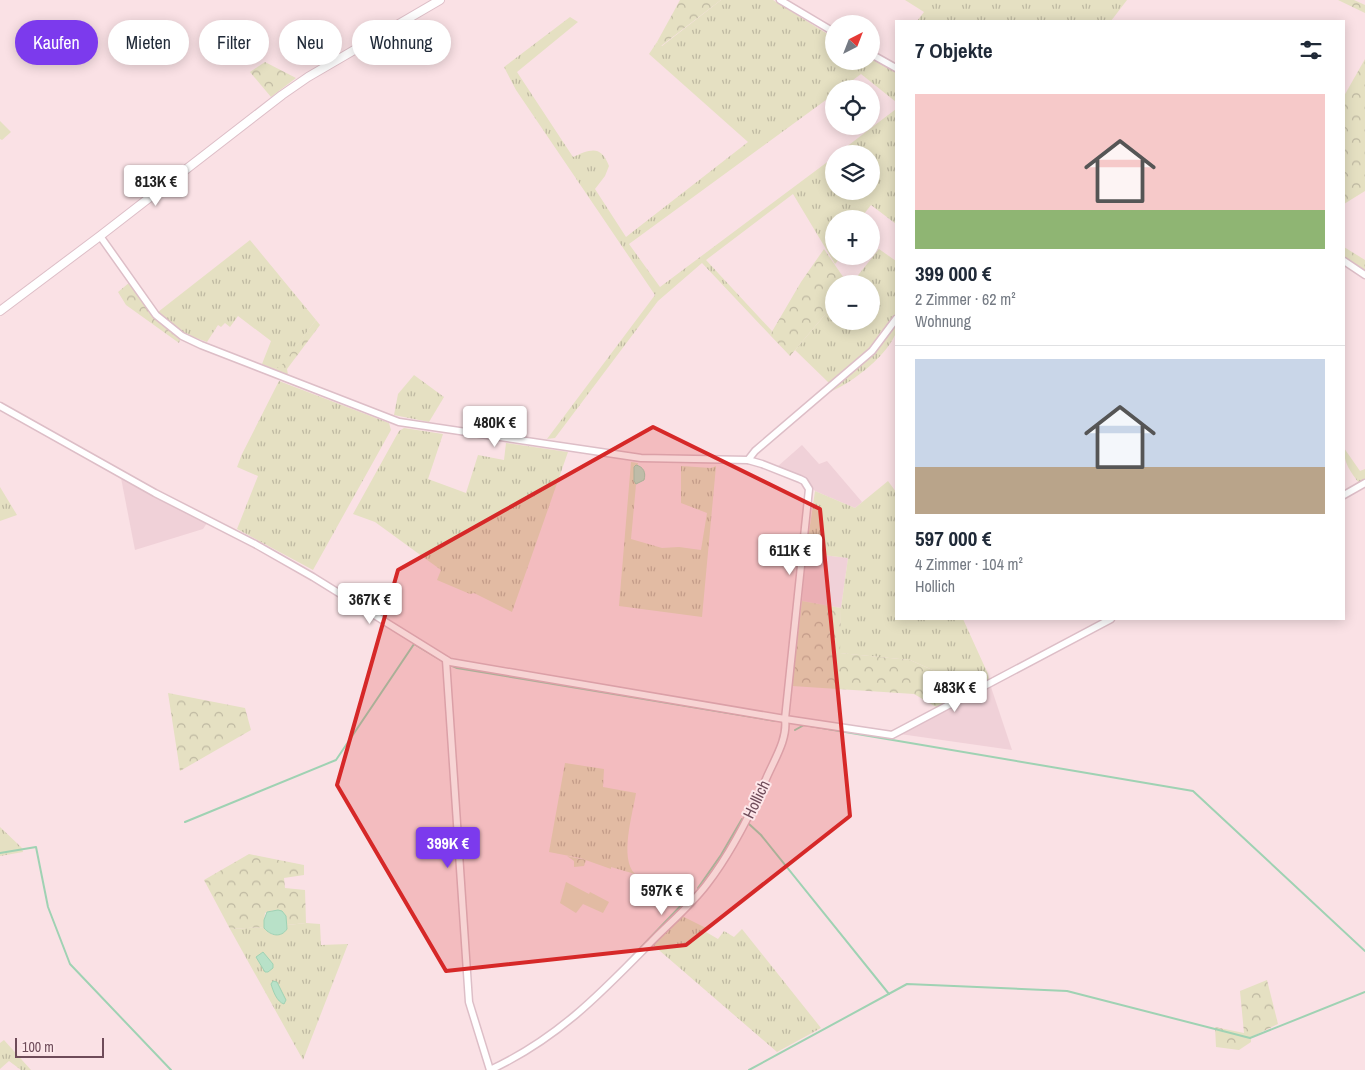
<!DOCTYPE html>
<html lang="de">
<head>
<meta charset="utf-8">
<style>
  :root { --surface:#fff; --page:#f2f2f3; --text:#1f2937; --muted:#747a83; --line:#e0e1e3; --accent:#7c3aed }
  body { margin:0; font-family:"Archivo Narrow",sans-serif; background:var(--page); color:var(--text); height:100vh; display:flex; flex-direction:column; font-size:19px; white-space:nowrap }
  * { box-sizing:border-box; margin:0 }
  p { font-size:16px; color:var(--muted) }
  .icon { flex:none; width:28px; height:28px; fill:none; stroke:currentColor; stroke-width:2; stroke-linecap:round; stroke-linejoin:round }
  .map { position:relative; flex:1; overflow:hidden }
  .panel { position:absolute; left:895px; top:20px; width:450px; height:600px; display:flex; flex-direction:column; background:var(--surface); border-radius:0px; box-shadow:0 2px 12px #0003 }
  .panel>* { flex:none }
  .banner { position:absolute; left:15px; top:20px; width:475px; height:45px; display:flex; gap:10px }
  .needle { width:32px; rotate:42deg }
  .controls { position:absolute; left:825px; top:15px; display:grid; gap:10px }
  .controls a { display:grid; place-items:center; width:55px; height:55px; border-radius:50%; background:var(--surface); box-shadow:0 2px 12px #0003; font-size:25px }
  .scale { position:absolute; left:15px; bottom:12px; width:89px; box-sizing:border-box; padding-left:5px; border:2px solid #6e4b59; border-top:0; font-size:14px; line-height:18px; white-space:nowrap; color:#6e4b59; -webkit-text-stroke:4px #fde7ea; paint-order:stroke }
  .price { position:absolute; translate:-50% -42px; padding:0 11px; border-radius:5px; background:#fff; color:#222; font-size:16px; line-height:32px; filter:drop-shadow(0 1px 2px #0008) }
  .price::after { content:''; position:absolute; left:50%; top:30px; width:15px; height:11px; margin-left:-8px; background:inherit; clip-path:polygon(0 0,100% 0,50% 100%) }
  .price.current { background:var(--accent); color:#fff }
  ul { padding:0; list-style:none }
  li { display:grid; align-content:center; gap:10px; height:265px; padding:0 20px }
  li+li { border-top:1px solid var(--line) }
  li span { display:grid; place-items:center; height:155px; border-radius:0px; color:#555 }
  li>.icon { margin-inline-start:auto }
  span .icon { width:90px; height:90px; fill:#fffc; stroke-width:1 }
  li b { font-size:21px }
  h2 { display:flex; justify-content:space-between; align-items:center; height:60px; padding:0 20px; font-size:21px }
  .tag { padding:0 18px; border-radius:22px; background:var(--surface); box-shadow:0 2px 12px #0003; font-size:18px; line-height:45px }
  .tag.current { background:var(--accent); color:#fff }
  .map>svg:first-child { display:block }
  .residential { fill:#f0d1d8 }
  .grass { fill:url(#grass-tufts) }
  .forest { fill:url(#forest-crowns) }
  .garden { fill:#e5e0c2 }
  .water { fill:#b8e1c8; stroke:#9fd2b3 }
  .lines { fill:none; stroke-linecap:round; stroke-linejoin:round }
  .stream { stroke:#9fd2b3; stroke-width:2 }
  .minor-casing { stroke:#ddbec7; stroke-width:9 }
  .tertiary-casing { stroke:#ddbec7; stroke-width:10 }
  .minor { stroke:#fff; stroke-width:6 }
  .tertiary { stroke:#fff; stroke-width:8 }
  .marked { fill:#d62828; fill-opacity:0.2; stroke:#d62828; stroke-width:4; stroke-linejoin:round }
  .labels { text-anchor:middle; stroke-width:4; stroke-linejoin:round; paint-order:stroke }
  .street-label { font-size:16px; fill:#6e4b59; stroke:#fde7ea }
</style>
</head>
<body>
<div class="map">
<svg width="1365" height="1070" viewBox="0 0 1365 1070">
  <defs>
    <pattern id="grass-tufts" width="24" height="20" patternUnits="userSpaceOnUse" patternTransform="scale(1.25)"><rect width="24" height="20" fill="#e5e0c2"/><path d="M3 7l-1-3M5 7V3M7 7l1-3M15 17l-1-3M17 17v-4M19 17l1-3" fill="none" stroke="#beb8a1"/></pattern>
    <pattern id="forest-crowns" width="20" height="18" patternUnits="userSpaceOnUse" patternTransform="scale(1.25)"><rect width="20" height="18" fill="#e5e0c2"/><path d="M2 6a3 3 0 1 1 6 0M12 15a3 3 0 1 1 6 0" fill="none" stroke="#beb8a1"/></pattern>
  </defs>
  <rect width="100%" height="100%" fill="#fae1e5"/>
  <g class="residential">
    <path d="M802 445 819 464 827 461 862 502 855 508 815 491 809 484 777 467Z"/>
    <path d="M121 478 207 523 203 529 135 550Z"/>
    <path d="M806 553 848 558 841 608 802 601Z"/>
    <path d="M991 687 1012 750 900 734Z"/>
  </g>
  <g class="grass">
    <path d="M721 0H773L834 38V61H871V57L896 72V102L861 74 841 89H834V94L629 244 660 287 834 157V191H871V154H837L896 109V224L871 205 860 219H834V256H842L835 264 793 194 706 260 772 331 770 335 702 263 658 301 555 438 547 439 655 295 516 90 504 67 570 17 578 22 517 72 573 157C591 149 601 145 609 166L605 176 595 189 626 237 748 142 649 54 657 42 662 46Z"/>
    <path d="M905 0H1127L1111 21H917L924 12Z"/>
    <path d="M250 240 316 320 281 367 274 369 262 364 271 341 238 316 230 327 225 323 221 327 218 325 207 342 185 334 158 312Z"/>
    <path d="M879 249 896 261V314L870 349 829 383 795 350 834 304V321H871V284H851Z"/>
    <path d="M896 324C896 327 897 332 895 335 885 358 848 386 825 394L875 353Z"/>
    <path d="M414 375 444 397 429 422 394 415 398 394Z"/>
    <path d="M279 381 389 423 391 430 313 570 237 529 258 476 237 467 242 454Z"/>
    <path d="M404 428 443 434 428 479 466 493 478 455 504 460 506 443 568 452 512 612 474 593 470 594 437 580 441 570 375 522 353 514 399 431Z"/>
    <path d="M1344 448 1360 471 1365 469V480L1359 483C1350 471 1344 464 1344 448Z"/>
    <path d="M631 462 638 463 631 539 662 548 679 547 701 550 707 513 681 503V466L711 468 716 466 702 617 619 606Z"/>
    <path d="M888 481 896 492V619H963L988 674 961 679 937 672 910 660 839 653 841 608 848 558 806 553 815 491 855 508Z"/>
    <path d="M0 487 17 515 0 521Z"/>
    <path d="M565 763 604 769 603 787 636 793C633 813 619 858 635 874L611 867V869L580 858 549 852Z"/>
    <path d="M0 827 22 848 23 852 0 856Z"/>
    <path d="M682 916 708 929 706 932 718 939 724 931 734 937 742 929 821 1028 777 1052 653 945Z"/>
    <path d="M306 923 320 924 321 945 348 944 303 1060 230 929 265 927 268 932 273 935 287 929V925Z"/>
    <path d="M4 1040 31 1070H21L9 1061 0 1069V1043Z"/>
  </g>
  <g class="forest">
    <path d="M680 0H721L661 46 657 42Z"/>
    <path d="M1338 0H1354L1365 5V13Z"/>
    <path d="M1365 59V191L1344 204V96Z"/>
    <path d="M265 62 296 78 271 97 250 72Z"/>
    <path d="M0 121 11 132 2 140 0 139Z"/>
    <path d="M1344 247 1365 260V270L1344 257Z"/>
    <path d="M824 249 848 284H834V304L790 356 770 335 801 282Z"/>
    <path d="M130 282 155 318 180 340 179 343 126 305 118 292Z"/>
    <path d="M316 320 320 325 287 369 288 375 274 369 281 366Z"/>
    <path d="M802 601 841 608 840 653 910 660 937 672 961 679 988 674 989 680 938 708 914 694 792 686Z"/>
    <path d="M168 693 245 708 251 730 180 771Z"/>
    <path d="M249 854 304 865V875L284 878 285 888 305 890 306 923 287 925 286 916C280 910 273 909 265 913L264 920 265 927 230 929 204 880Z"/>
    <path d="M567 856 586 860 584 866 574 867V861Z"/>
    <path d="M1267 980 1278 1024 1251 1037V1042L1239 1050 1216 1047 1215 1027 1244 1033 1240 991Z"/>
  </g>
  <path class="garden" d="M566 882 589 894 590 892 609 902 603 913 583 904 576 913 560 903Z"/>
  <g class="water">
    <path d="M636 465C644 467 646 473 644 480L636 484 634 481V467Z"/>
    <path d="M278 910 282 911 286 916 287 929C281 938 271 936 264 928V920L267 912Z"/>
    <path d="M263 952 273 964V968L268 972H265L256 957Z"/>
    <path d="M273 981 277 982 286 1000 284 1004C277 1002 273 991 271 984Z"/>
  </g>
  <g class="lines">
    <g class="stream">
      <path d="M450 665 457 668 776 721"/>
      <path d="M795 730 804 725 1193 791 1365 951"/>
      <path d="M185 822 336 760 414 644 444 662"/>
      <path d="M749 824 761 835 889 994"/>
      <path d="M0 853 36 847 48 907 70 964 171 1070"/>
      <path d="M698 888 721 855 742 819"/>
      <path d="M626 963 691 895"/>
      <path d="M749 1070 907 984 1067 991 1250 1038 1365 992"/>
    </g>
    <defs>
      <g id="minor">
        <path d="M780 0 834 32"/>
        <path d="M871 54 896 68"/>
        <path d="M100 236 156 315 182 336 201 345 399 422 641 458 748 460 755 451 872 351 896 319"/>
        <path d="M1344 261 1365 275"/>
        <path d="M0 406 155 493 255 544 313 577 450 662 785 719 892 735 1111 619"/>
        <path d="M1344 495 1365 483"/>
        <path d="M446 660 469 1002 490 1070"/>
        <path d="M490 1070C559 1038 602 992 654 939 672 921 692 904 707 884 731 853 750 815 766 779 774 760 788 739 785 719L809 489 804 481 800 479 762 464 748 460"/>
      </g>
      <path id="tertiary" d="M0 311 100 236 282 95 308 77 440 0"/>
    </defs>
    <use href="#minor" class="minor-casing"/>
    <use href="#tertiary" class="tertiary-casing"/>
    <use href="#minor" class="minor"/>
    <use href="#tertiary" class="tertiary"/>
  </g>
  <path class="marked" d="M653 427 820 509 850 816 686 945 446 971 337 785 398 570Z"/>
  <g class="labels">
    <g class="street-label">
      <text transform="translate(756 799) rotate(-64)" y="6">Hollich</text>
    </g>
  </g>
</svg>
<div class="controls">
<a><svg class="needle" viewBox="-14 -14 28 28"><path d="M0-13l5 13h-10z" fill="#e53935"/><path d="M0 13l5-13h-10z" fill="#747a83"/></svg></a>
<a><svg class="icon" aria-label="locate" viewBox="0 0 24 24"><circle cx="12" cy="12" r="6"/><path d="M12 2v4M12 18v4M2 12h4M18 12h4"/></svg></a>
<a><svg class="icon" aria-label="layers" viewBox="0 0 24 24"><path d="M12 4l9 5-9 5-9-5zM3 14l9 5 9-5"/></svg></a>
<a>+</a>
<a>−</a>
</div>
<div class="scale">100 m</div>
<b class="price" style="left:156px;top:207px">813K €</b>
<b class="price" style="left:495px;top:448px">480K €</b>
<b class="price" style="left:790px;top:576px">611K €</b>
<b class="price" style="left:370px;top:625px">367K €</b>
<b class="price" style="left:955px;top:713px">483K €</b>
<b class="price current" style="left:448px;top:869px">399K €</b>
<b class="price" style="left:662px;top:916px">597K €</b>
<div class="banner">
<a class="tag current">Kaufen</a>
<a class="tag">Mieten</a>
<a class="tag">Filter</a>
<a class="tag">Neu</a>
<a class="tag">Wohnung</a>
</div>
<section class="panel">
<h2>7 Objekte<svg class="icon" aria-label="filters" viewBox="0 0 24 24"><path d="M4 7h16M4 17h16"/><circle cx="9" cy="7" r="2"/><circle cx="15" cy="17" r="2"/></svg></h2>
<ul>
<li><span style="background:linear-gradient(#f6c9c9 75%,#8fb573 0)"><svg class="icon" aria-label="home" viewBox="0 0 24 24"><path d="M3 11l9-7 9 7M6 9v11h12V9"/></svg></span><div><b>399 000 €</b><p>2 Zimmer · 62 m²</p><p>Wohnung</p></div></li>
<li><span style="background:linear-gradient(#c9d6e8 70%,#b9a48a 0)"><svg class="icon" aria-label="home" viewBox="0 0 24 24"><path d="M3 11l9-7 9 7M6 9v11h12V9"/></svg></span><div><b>597 000 €</b><p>4 Zimmer · 104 m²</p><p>Hollich</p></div></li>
</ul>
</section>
</div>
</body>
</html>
